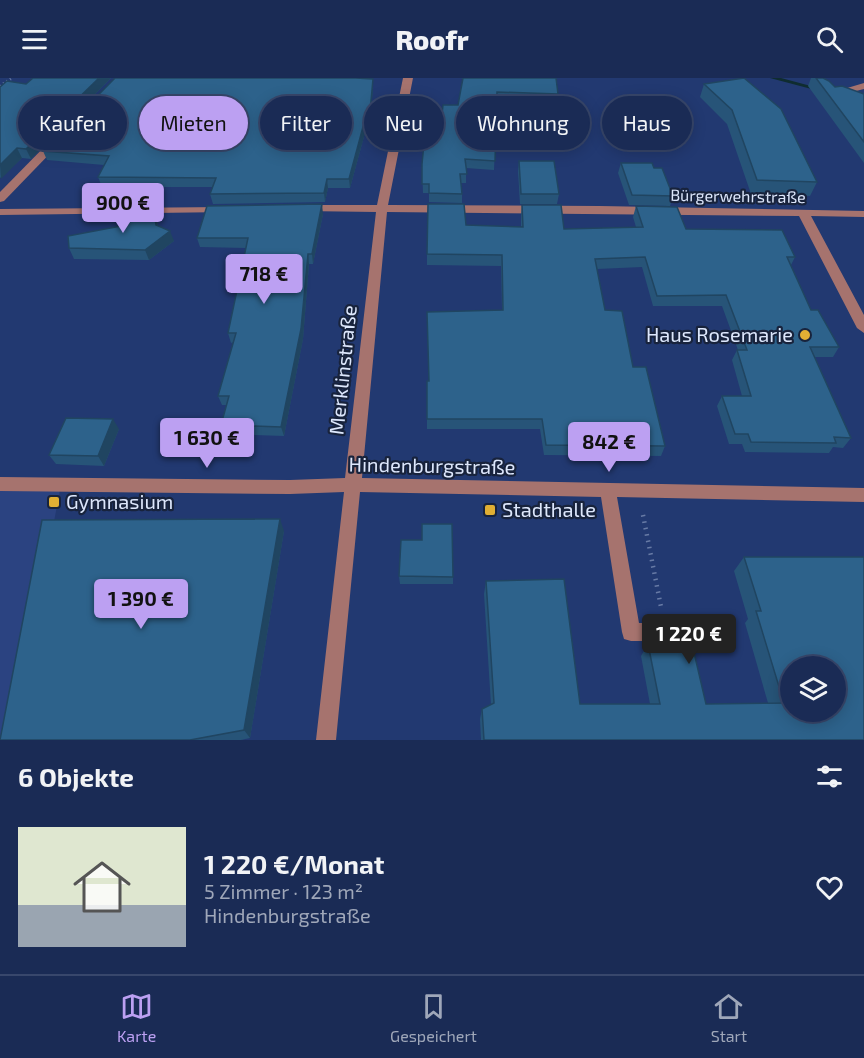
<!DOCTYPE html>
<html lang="de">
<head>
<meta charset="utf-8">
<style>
  :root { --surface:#1a2b55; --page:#23335b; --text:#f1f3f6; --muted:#9fa7b9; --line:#38476c; --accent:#bca0f2 }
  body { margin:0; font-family:"Exo 2",sans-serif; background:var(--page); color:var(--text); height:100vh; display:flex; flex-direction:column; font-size:22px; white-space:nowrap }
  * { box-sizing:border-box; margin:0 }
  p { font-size:20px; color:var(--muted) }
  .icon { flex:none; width:33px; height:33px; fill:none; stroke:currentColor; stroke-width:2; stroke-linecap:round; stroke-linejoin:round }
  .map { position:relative; height:662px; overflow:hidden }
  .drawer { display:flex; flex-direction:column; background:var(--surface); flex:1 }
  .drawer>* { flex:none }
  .top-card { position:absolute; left:18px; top:18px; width:828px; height:54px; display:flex; gap:12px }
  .controls { position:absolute; left:780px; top:578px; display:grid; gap:12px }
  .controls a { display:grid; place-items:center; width:66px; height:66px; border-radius:50%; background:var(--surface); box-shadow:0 3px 15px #0003,0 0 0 2px var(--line); font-size:30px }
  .price { position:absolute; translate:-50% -51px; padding:0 14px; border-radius:6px; background:var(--accent); color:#111; font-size:20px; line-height:39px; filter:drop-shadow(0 2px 3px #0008) }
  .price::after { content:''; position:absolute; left:50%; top:36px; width:18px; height:14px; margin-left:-9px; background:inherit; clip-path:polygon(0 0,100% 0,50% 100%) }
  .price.active { background:#222; color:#fff }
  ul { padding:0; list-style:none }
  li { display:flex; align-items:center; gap:18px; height:150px; padding:0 18px }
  li span { display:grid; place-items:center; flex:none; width:168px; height:120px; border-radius:0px; color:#555 }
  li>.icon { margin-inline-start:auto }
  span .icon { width:72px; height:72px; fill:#fffc; stroke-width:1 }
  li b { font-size:26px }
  h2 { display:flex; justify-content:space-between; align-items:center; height:72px; padding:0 18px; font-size:26px }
  .pill { padding:0 21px; border-radius:27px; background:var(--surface); box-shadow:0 3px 15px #0003,0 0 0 2px var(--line); font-size:21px; line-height:54px }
  .pill.active { background:var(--accent); color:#111 }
  header { display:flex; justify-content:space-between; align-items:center; height:78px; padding:0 18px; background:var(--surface); font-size:27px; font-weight:800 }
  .dock { display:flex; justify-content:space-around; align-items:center; height:84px; border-top:2px solid var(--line); background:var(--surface); font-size:16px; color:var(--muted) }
  .dock a { display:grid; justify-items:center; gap:3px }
  .dock .active { color:var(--accent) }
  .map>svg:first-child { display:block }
  .built { fill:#2b4381 }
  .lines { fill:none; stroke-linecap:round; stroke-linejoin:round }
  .stream { fill:#0f2c30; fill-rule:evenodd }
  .path-far1 { stroke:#677aa5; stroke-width:3; stroke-dasharray:1 3; stroke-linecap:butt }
  .path { stroke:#677aa5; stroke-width:4.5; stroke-dasharray:1.5 5; stroke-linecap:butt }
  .minor { fill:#a6736e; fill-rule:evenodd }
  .wall { fill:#275478 }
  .shaded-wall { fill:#204561 }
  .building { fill:#2d628b; stroke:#204561; stroke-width:1.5; fill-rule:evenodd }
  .poi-dot { fill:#e1af34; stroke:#18233c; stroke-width:2 }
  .labels { text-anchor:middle; stroke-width:4.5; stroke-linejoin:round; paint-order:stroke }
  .far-street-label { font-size:16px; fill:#dde7fc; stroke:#18233c }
  .poi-label { font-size:20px; fill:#dde7fc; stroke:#18233c; text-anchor:start }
  .street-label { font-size:20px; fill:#dde7fc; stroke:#18233c }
</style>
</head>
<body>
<header><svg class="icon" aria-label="menu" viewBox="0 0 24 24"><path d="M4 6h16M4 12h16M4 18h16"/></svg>Roofr<svg class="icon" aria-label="search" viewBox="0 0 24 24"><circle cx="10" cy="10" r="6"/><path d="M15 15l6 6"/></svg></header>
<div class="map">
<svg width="864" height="662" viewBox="0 0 864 662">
  <rect width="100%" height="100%" fill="#223971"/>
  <path class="built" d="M0 406H61L48 476 0 662Z"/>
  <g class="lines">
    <path class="stream" d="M770 0H781L822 11 819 13Z"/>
    <path class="path-far1" d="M0 8 12 0"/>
    <path class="path" d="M643 437 661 529"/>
    <g class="minor">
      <path d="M403 0H413L388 127 600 128 864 133V139L811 138 864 237V255L857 250 799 138 387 134 362 400 864 410V424L617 419 639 545H718L725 547 727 554 725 561 718 563H631L624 561 622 554 601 419 360 414 336 662H316L344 414 290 416 0 413V399L290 402 345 400 376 134 303 133 297 130 303 127H377Z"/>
      <path d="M864 5V11L832 19 827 16Z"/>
      <path d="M58 58 63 61 62 63 4 123 0 124V114L54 59Z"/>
      <path d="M225 129 229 130V134L0 137V131Z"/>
    </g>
  </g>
  <g class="wall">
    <path d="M33 0H111L31 81 22 80 0 100V9L26 6Z"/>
    <path d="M463 0 558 16 557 25 497 23 494 92 466 90V105H461L462 116V125L429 124V115H423L422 86 458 27Z"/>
    <path d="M811 0H823L835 9 864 16V85L808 8Z"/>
    <path d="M373 1V10L370 44H368L350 110H328L325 124 213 126 210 116 213 109H102L98 99 104 87 47 82 43 73Z"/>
    <path d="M704 6 817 104 810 118 751 116 727 46 700 19Z"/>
    <path d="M519 83 559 116 557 126H520L518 93Z"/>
    <path d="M621 85 654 90 673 118 670 128 629 127 618 95Z"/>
    <path d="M522 127 564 151 636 149 633 139 636 128 686 151 795 179 791 187 811 232 839 269 833 279H815L851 360 843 370 833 369 829 375 745 374 742 366H729L717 328 722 318H742L732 282 737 272H738L722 228H653L642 189 597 191 605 232 633 289 665 368 661 378 544 377 540 351H427V303H429L502 232 501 188 427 187V176L466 147 521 149V137Z"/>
    <path d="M323 136 313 186H309L303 261 284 358 225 356 221 347 227 327H222L218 318 234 264 231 265 228 255 246 170 200 169 197 160Z"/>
    <path d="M156 138 158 148 174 163 149 182 74 181 69 170Z"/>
    <path d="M119 351 104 388 56 386 49 377Z"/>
    <path d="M284 453 250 660 241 662H0Z"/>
    <path d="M744 479 864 662H481L480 641 482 631 491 627 484 516 486 503 580 626H650L641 578 648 566 706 626 768 625 745 545 748 541 734 493Z"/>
    <path d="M399 498 453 499V506H400Z"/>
  </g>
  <g class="shaded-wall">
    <path d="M99 0H111L31 81 26 71Z"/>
    <path d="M373 1V10L370 44V34Z"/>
    <path d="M367 34 368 44 350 110 349 101Z"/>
    <path d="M17 70 22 80 1 101 0 87Z"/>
    <path d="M327 101 328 110 325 124 324 115Z"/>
    <path d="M322 126 323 136 313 186 312 176Z"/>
    <path d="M153 127 156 138 160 157 156 147Z"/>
    <path d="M170 153 174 163 149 182 145 172Z"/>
    <path d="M308 176 309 186 303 261 284 358 281 349Z"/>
    <path d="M113 341 119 351 104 388 98 378Z"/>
    <path d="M280 441 284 453 250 660 244 652Z"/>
  </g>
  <g class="building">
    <path d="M33 0H99L26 71 17 70 0 87V9L7 3 26 6Z"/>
    <path d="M115 0H356L373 1 370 34H367L349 101H327L324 115 210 116 216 100 98 99 109 78 43 73Z"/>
    <path d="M463 0H556L558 16 497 14 495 83 465 81 467 96H460L462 116 429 115V106H422V86L425 55H440L443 27H458Z"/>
    <path d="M744 0 781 31 817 104 757 102 732 32 704 6Z"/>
    <path d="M816 0H823L829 3 835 9 842 8 864 16V64Z"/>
    <path d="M519 83H554L559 116H521Z"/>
    <path d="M621 85H652L654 90H662L673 118 632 117Z"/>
    <path d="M322 126 312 176H308L301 251 281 349 221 347 229 318H218L236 255H228L248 160H197L207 128Z"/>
    <path d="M428 126H464L466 147 523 149 522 127H561L564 151 643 149 636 128 677 129 686 151 782 152 795 179H787L811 232H818L839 269H810L851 360 834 359 836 365 751 364 748 356H735L722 318H751L737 272H747L726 217 657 218 645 179 595 181 605 232 622 233 633 289H646L665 368 546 367 542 341H427V303H429L427 234 503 232 502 177 427 176Z"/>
    <path d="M153 127 156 147 170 153 145 172 69 170 68 158 126 147 142 128Z"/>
    <path d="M66 340 113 341 98 378 49 377Z"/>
    <path d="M280 441 244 652 190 662H0L42 442Z"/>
    <path d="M422 446H452L453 499 399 498 401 462H422Z"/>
    <path d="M744 479H864V662H484L482 631 494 625 486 503 564 501 580 626H660L648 566H692L706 626 784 625 756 533H761ZM790 588H836V633H790Z"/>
  </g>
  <g class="poi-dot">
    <circle cx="805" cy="257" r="6"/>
    <rect x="48" y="418" width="12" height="12" rx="3"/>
    <rect x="484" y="426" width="12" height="12" rx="3"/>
  </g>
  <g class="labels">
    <g class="far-street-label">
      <text transform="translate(738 118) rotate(1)" y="6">Bürgerwehrstraße</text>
    </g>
    <g class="poi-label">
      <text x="793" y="264" text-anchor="end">Haus Rosemarie</text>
      <text x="66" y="431">Gymnasium</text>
      <text x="502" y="439">Stadthalle</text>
    </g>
    <g class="street-label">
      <text transform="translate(343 292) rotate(-84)" y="7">Merklinstraße</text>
      <text transform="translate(432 388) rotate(1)" y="7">Hindenburgstraße</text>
    </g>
  </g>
</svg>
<div class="controls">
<a><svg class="icon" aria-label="layers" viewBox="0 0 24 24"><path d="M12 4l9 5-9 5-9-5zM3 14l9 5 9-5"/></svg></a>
</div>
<b class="price" style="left:123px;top:156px">900 €</b>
<b class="price" style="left:264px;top:227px">718 €</b>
<b class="price" style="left:207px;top:391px">1 630 €</b>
<b class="price" style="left:609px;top:395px">842 €</b>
<b class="price" style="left:141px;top:552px">1 390 €</b>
<b class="price active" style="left:689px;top:587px">1 220 €</b>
<div class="top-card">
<a class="pill">Kaufen</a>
<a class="pill active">Mieten</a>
<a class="pill">Filter</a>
<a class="pill">Neu</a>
<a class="pill">Wohnung</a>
<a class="pill">Haus</a>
</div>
</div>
<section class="drawer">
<h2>6 Objekte<svg class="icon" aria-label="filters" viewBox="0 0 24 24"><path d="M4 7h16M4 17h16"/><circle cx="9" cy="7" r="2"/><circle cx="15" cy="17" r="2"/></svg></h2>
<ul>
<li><span style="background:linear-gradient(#dfe7d0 65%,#9aa5b1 0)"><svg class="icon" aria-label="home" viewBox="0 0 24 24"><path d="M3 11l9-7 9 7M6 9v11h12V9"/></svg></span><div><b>1 220 €/Monat</b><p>5 Zimmer · 123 m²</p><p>Hindenburgstraße</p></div><svg class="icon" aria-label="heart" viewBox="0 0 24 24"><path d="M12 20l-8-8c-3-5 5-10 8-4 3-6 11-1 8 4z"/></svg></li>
</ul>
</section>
<nav class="dock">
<a class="active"><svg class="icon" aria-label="map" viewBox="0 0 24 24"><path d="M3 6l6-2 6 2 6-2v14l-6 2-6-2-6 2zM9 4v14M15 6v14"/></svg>Karte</a>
<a><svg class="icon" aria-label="saved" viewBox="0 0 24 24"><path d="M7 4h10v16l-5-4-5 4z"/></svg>Gespeichert</a>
<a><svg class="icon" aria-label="home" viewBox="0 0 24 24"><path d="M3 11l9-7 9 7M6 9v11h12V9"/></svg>Start</a>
</nav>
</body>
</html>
